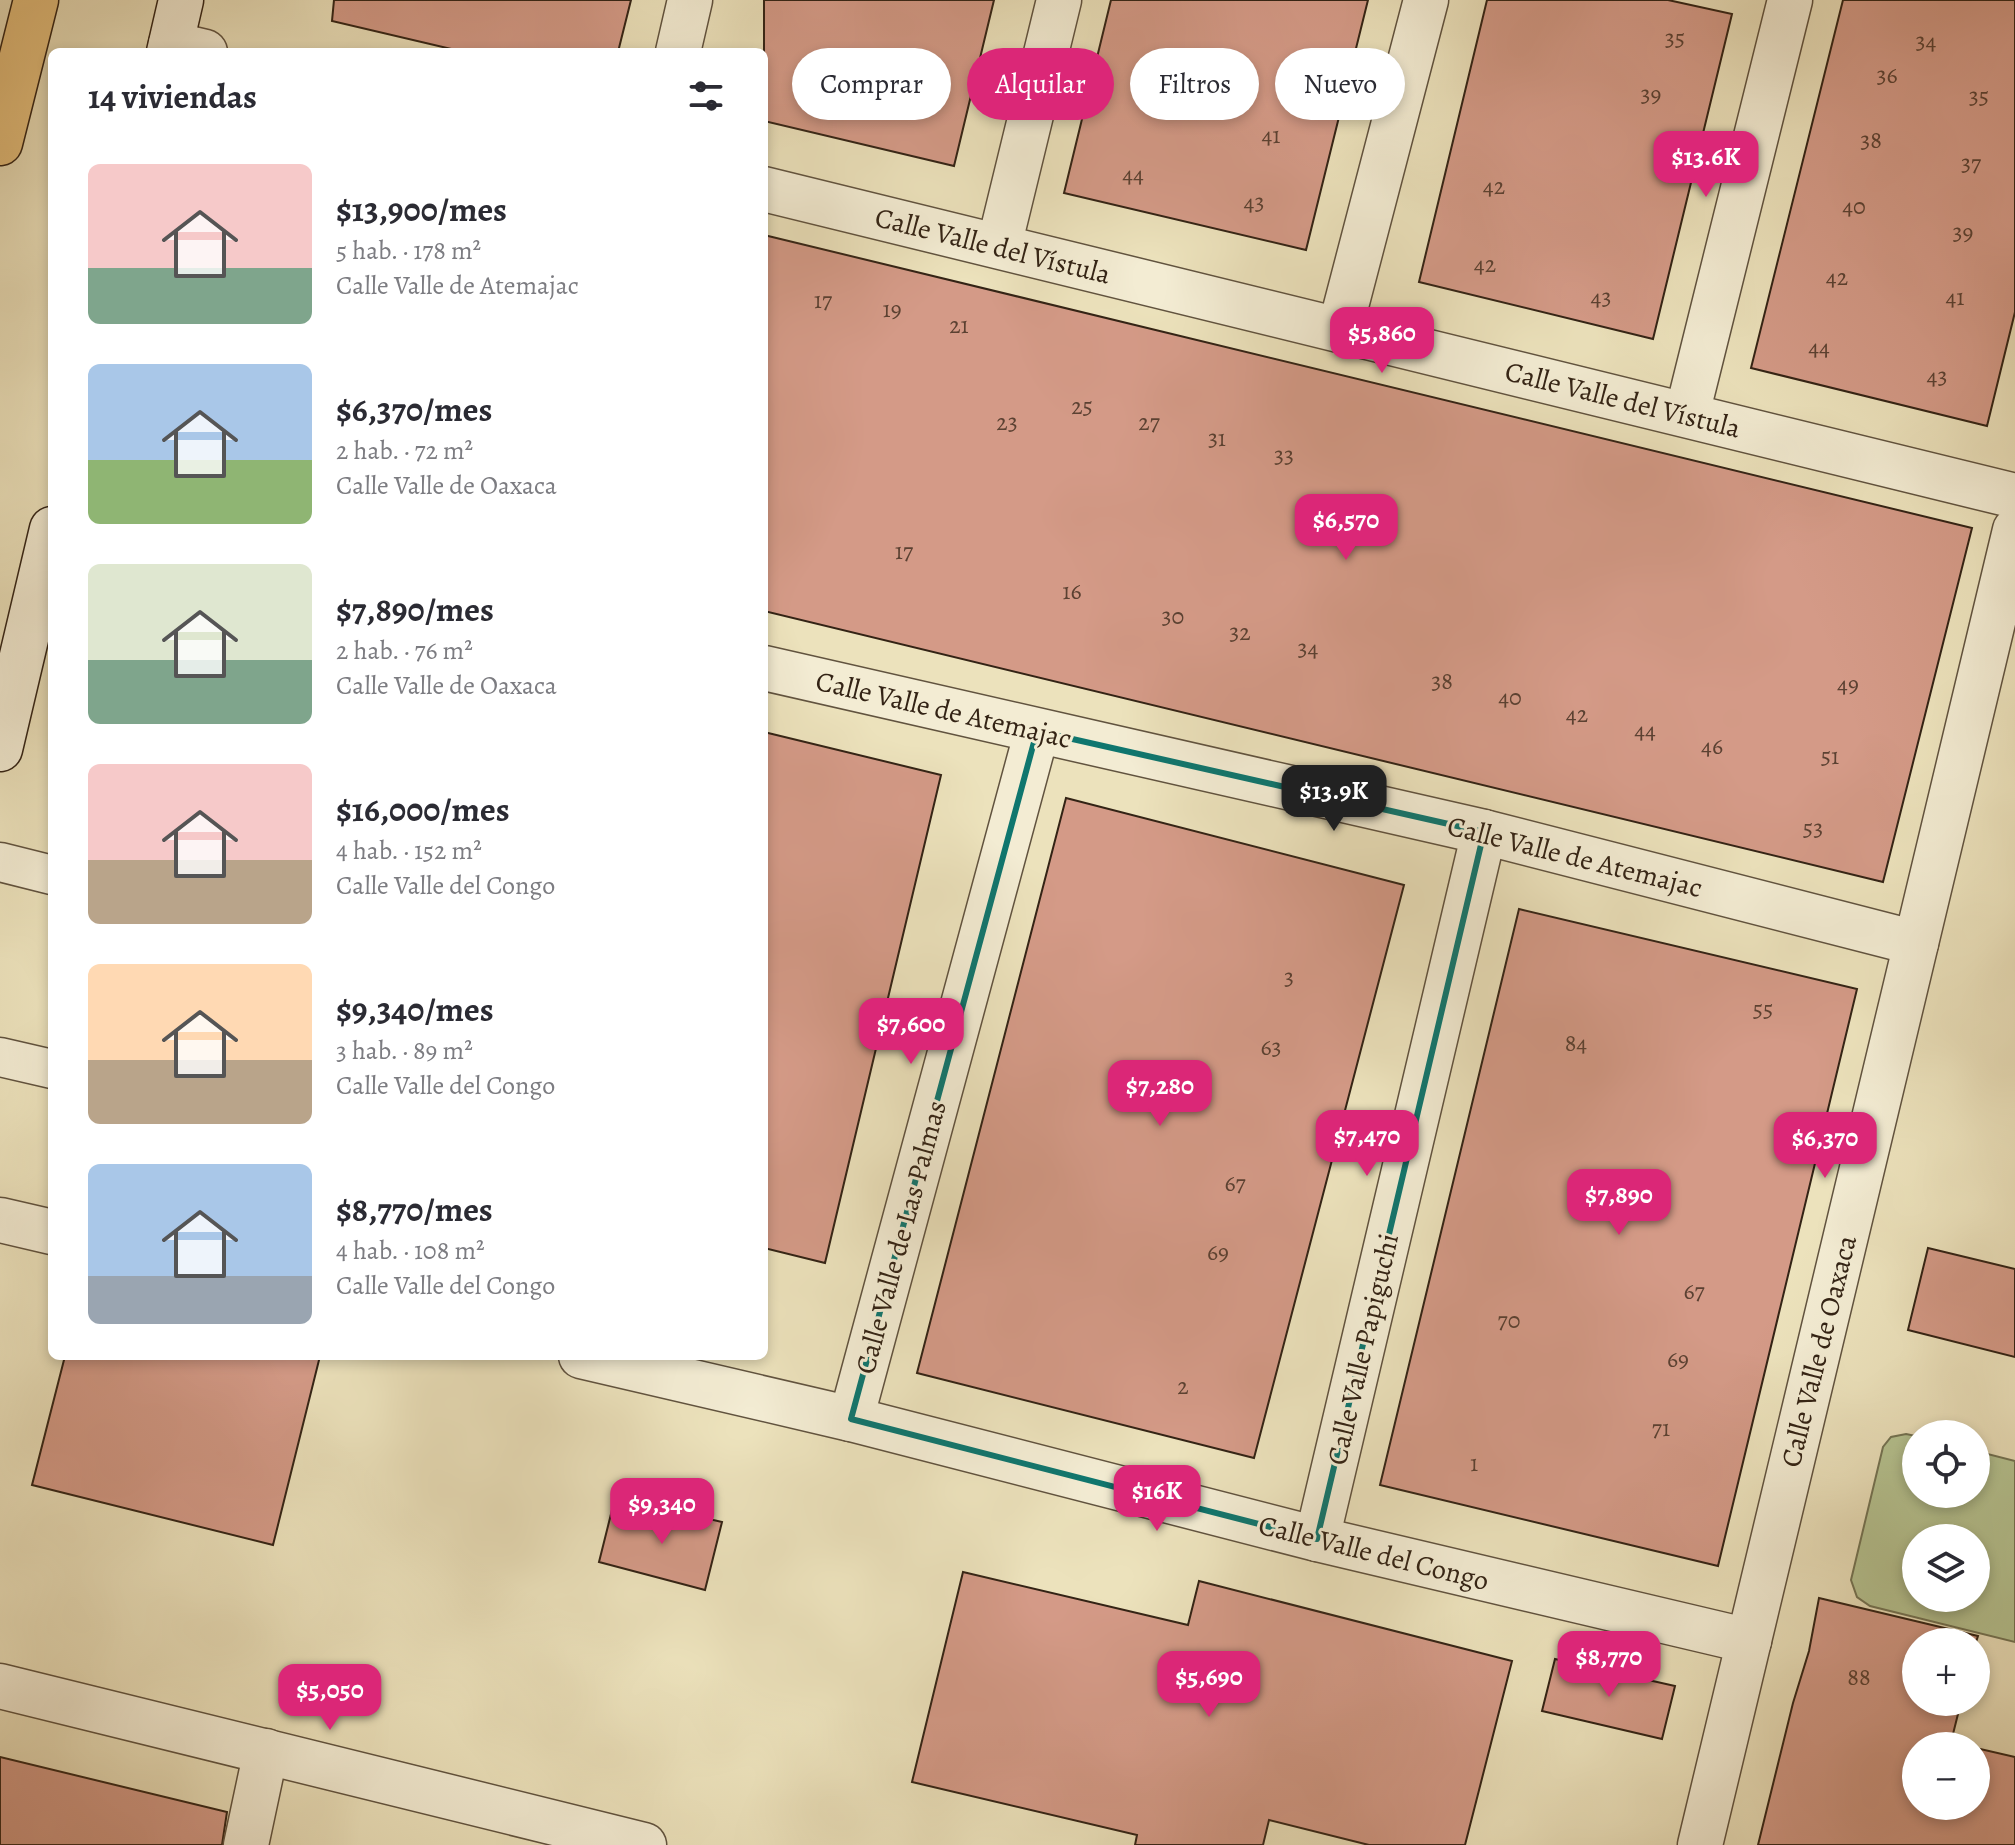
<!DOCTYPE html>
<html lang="es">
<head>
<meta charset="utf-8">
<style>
  :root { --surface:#fff; --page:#f7f7f7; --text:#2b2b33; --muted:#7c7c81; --accent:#db2777 }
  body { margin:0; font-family:Alegreya,serif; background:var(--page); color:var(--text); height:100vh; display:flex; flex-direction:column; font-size:30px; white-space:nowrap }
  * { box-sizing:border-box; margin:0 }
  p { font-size:26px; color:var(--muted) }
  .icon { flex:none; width:44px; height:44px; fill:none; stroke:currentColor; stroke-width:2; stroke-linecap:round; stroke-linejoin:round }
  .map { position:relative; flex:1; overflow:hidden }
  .side { position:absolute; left:48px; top:48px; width:720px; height:1312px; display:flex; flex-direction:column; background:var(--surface); border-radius:12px; box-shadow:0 4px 12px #0003 }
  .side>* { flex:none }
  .guide { position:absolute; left:792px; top:48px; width:760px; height:72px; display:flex; gap:16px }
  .controls { position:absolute; left:1902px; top:1420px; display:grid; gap:16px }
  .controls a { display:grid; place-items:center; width:88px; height:88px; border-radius:50%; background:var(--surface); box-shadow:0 4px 12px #0003; font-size:40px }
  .price { position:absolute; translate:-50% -68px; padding:0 18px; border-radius:16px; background:var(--accent); color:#fff; font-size:26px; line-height:52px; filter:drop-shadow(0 2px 4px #0008) }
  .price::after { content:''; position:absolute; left:50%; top:48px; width:24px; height:18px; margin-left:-12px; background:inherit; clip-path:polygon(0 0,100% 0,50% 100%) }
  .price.active { background:#222; color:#fff }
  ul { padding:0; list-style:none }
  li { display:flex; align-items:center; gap:24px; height:200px; padding:0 40px }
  li span { display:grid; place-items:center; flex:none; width:224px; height:160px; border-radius:12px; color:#555 }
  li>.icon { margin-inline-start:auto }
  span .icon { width:96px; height:96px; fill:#fffc; stroke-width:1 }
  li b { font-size:34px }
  h2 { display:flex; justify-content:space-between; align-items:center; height:96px; padding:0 40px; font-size:34px }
  .chip { padding:0 28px; border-radius:36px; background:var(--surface); box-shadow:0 4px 12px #0003; font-size:28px; line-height:72px }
  .chip.active { background:var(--accent); color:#fff }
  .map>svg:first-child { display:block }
  .green { fill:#b6c492; stroke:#747454; stroke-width:2; fill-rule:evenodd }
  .building { fill:#d49a87; stroke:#332315; stroke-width:2 }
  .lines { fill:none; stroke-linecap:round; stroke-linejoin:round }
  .lane-casing { stroke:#61533f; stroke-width:41 }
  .street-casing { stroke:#61533f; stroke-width:47 }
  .secondary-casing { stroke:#332315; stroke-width:47 }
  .highway-casing { stroke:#332315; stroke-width:47 }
  .lane { stroke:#f3ecd3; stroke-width:38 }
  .street { stroke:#f3ecd3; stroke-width:44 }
  .secondary { stroke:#f3ecd3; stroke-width:44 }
  .highway { stroke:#e6c17e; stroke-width:44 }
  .marked { fill:none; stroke:#0f766e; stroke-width:6; stroke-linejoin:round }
  .labels { text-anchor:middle; stroke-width:6; stroke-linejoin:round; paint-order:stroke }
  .number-label { font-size:24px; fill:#5b4132 }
  .street-label { font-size:28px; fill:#332315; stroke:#f3ecd3 }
</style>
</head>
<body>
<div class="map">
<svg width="2015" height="1845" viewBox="0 0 2015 1845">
  <rect width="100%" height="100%" fill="#ece2bc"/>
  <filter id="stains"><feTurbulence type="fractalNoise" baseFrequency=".0025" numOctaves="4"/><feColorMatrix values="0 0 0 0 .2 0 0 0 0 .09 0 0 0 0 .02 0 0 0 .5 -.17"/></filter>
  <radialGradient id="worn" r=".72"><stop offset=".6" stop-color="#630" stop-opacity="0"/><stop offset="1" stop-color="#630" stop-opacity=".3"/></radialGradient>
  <path class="green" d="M1906 1434 1916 1436V1494H1976V1451L2015 1461V1642L1870 1606 1857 1597 1851 1580 1883 1447 1891 1437ZM1916 1538H1976V1598H1916Z"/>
  <g class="building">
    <path d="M334 0H631L618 52H464L332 21Z"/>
    <path d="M764 0H994L954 166 764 121Z"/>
    <path d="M1111 0H1368L1306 250 1064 193Z"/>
    <path d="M1487 0H1668L1732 14 1653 339 1419 282Z"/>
    <path d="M1843 0H2015V312L1987 426 1751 368Z"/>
    <path d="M764 235 1972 528 1883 882 764 611Z"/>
    <path d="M764 732 941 775 825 1263 764 1248Z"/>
    <path d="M1066 798 1404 885 1254 1458 917 1373Z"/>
    <path d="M1519 909 1857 989 1718 1566 1380 1485Z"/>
    <path d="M1928 1248 2015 1269V1357L1908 1330Z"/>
    <path d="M65 1356H320L273 1545 32 1485Z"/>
    <path d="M613 1506 671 1520 681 1516 692 1515 722 1522 705 1590 599 1562Z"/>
    <path d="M963 1572 1188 1625 1199 1581 1512 1661 1465 1845H1369L1269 1820 1263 1845H1135L1137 1835 912 1782Z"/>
    <path d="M1819 1598 1978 1636 1976 1642H1916V1702H1961L1951 1742 1968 1746H1916V1806H1976V1748L2015 1757V1845H1758L1793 1703 1809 1651Z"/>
    <path d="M1555 1659 1675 1686 1662 1739 1542 1711Z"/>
    <path d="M0 1757 227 1812 222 1845H0Z"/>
  </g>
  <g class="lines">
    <defs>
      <g id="lane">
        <path d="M0 862 52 875"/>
        <path d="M0 1057 52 1069"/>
      </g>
      <g id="street">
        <path d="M171 44 205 52"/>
        <path d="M678 52 690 0"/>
        <path d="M764 189 2015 496"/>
        <path d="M999 246 1059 0"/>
        <path d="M1340 329 1426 0"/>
        <path d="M1687 414 1790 0"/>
        <path d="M764 668 1484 832 1916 943"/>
        <path d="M0 1220 52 1232"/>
        <path d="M581 1356 851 1419 1317 1539 1749 1641"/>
        <path d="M851 1419 1037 731"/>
        <path d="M1317 1539 1484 832"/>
        <path d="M0 1686 644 1845"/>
        <path d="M246 1845 266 1751"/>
        <path d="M1700 1845 2015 530"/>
      </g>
      <g id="secondary">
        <path d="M169 52 181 0"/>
        <path d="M0 749 52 529"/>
      </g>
      <path id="highway" d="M0 143 36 0"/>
    </defs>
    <use href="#lane" class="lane-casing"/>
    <use href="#street" class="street-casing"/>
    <use href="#secondary" class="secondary-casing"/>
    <use href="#highway" class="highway-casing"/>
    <use href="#lane" class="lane"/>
    <use href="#street" class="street"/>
    <use href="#secondary" class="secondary"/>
    <use href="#highway" class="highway"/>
  </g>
  <path class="marked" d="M1037 731 1484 832 1317 1539 851 1419Z"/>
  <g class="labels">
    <g class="number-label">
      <text x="1675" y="46">35</text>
      <text x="1926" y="49">34</text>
      <text x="1887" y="83">36</text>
      <text x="1651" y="102">39</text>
      <text x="1979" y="104">35</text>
      <text x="1271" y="143">41</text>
      <text x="1871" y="148">38</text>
      <text x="1971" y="171">37</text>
      <text x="1133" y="182">44</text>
      <text x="1494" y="194">42</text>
      <text x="1254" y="210">43</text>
      <text x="1854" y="214">40</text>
      <text x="1963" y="240">39</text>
      <text x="1485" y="272">42</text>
      <text x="1837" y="285">42</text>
      <text x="1601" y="305">43</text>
      <text x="1955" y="305">41</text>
      <text x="823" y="308">17</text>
      <text x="892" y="317">19</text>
      <text x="959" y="333">21</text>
      <text x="1819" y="355">44</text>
      <text x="1937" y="384">43</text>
      <text x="1082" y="414">25</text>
      <text x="1007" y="430">23</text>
      <text x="1149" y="430">27</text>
      <text x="1217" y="446">31</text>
      <text x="1284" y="463">33</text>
      <text x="904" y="559">17</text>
      <text x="1072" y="599">16</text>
      <text x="1173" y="624">30</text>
      <text x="1240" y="640">32</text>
      <text x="1308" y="656">34</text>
      <text x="1442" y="689">38</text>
      <text x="1848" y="692">49</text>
      <text x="1510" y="705">40</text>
      <text x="1577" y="722">42</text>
      <text x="1645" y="738">44</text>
      <text x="1712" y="754">46</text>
      <text x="1830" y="764">51</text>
      <text x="1813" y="836">53</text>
      <text x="1289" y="985">3</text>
      <text x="1763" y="1017">55</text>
      <text x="1576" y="1051">84</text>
      <text x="1271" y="1055">63</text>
      <text x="1235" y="1191">67</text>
      <text x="1218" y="1260">69</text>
      <text x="1694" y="1299">67</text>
      <text x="1509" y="1328">70</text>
      <text x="1678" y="1367">69</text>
      <text x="1183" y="1394">2</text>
      <text x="1661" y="1436">71</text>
      <text x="1474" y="1471">1</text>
      <text x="1859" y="1685">88</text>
    </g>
    <g class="street-label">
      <text transform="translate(993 245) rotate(14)" y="10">Calle Valle del Vístula</text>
      <text transform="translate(1623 399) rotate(14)" y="10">Calle Valle del Vístula</text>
      <text transform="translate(944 709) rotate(13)" y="10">Calle Valle de Atemajac</text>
      <text transform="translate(1575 856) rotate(14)" y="10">Calle Valle de Atemajac</text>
      <text transform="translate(900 1237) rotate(-75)" y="10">Calle Valle de Las Palmas</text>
      <text transform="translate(1362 1349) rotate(-77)" y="10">Calle Valle Papiguchi</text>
      <text transform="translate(1818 1351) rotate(-76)" y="10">Calle Valle de Oaxaca</text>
      <text transform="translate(1374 1552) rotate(14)" y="10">Calle Valle del Congo</text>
    </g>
  </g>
  <rect width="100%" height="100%" filter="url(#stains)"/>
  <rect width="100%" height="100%" fill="url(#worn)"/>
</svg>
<div class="controls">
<a><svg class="icon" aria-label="locate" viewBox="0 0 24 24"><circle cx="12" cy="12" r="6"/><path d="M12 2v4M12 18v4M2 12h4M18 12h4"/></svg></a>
<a><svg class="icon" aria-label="layers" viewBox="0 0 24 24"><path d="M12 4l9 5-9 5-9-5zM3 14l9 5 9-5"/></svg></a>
<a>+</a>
<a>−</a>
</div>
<b class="price" style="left:1706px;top:199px">$13.6K</b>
<b class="price" style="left:1382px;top:375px">$5,860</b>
<b class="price" style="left:1346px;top:562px">$6,570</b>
<b class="price active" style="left:1334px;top:833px">$13.9K</b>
<b class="price" style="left:911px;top:1066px">$7,600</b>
<b class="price" style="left:1160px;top:1128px">$7,280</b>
<b class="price" style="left:1367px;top:1178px">$7,470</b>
<b class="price" style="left:1825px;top:1180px">$6,370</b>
<b class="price" style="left:1619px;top:1237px">$7,890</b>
<b class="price" style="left:1157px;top:1533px">$16K</b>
<b class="price" style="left:662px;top:1546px">$9,340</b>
<b class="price" style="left:1609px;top:1699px">$8,770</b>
<b class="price" style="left:1209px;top:1719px">$5,690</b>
<b class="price" style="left:330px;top:1732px">$5,050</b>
<div class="guide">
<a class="chip">Comprar</a>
<a class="chip active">Alquilar</a>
<a class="chip">Filtros</a>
<a class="chip">Nuevo</a>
</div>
<section class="side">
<h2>14 viviendas<svg class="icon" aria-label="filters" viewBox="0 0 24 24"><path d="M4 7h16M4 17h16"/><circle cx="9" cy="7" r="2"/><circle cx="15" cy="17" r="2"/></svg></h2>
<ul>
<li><span style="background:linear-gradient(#f6c9c9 65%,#7fa58c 0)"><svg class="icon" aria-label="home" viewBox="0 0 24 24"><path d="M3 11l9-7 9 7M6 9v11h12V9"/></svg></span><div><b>$13,900/mes</b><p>5 hab. · 178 m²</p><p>Calle Valle de Atemajac</p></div></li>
<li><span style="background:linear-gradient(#a9c7e8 60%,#8fb573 0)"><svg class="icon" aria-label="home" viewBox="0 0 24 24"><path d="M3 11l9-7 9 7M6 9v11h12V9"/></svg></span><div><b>$6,370/mes</b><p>2 hab. · 72 m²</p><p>Calle Valle de Oaxaca</p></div></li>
<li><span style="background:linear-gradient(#dfe7d0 60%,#7fa58c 0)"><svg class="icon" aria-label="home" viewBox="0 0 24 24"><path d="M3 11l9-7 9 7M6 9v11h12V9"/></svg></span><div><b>$7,890/mes</b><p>2 hab. · 76 m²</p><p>Calle Valle de Oaxaca</p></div></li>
<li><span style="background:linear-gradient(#f6c9c9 60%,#b9a48a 0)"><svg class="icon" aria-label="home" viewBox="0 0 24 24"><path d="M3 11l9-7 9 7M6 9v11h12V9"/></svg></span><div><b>$16,000/mes</b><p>4 hab. · 152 m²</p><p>Calle Valle del Congo</p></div></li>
<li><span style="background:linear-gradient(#ffd9b3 60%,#b9a48a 0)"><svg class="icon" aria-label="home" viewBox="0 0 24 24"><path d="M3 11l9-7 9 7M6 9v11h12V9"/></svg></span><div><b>$9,340/mes</b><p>3 hab. · 89 m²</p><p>Calle Valle del Congo</p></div></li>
<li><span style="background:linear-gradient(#a9c7e8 70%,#9aa5b1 0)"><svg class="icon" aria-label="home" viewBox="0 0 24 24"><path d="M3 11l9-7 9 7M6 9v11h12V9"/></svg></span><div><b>$8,770/mes</b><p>4 hab. · 108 m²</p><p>Calle Valle del Congo</p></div></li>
</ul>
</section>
</div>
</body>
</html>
